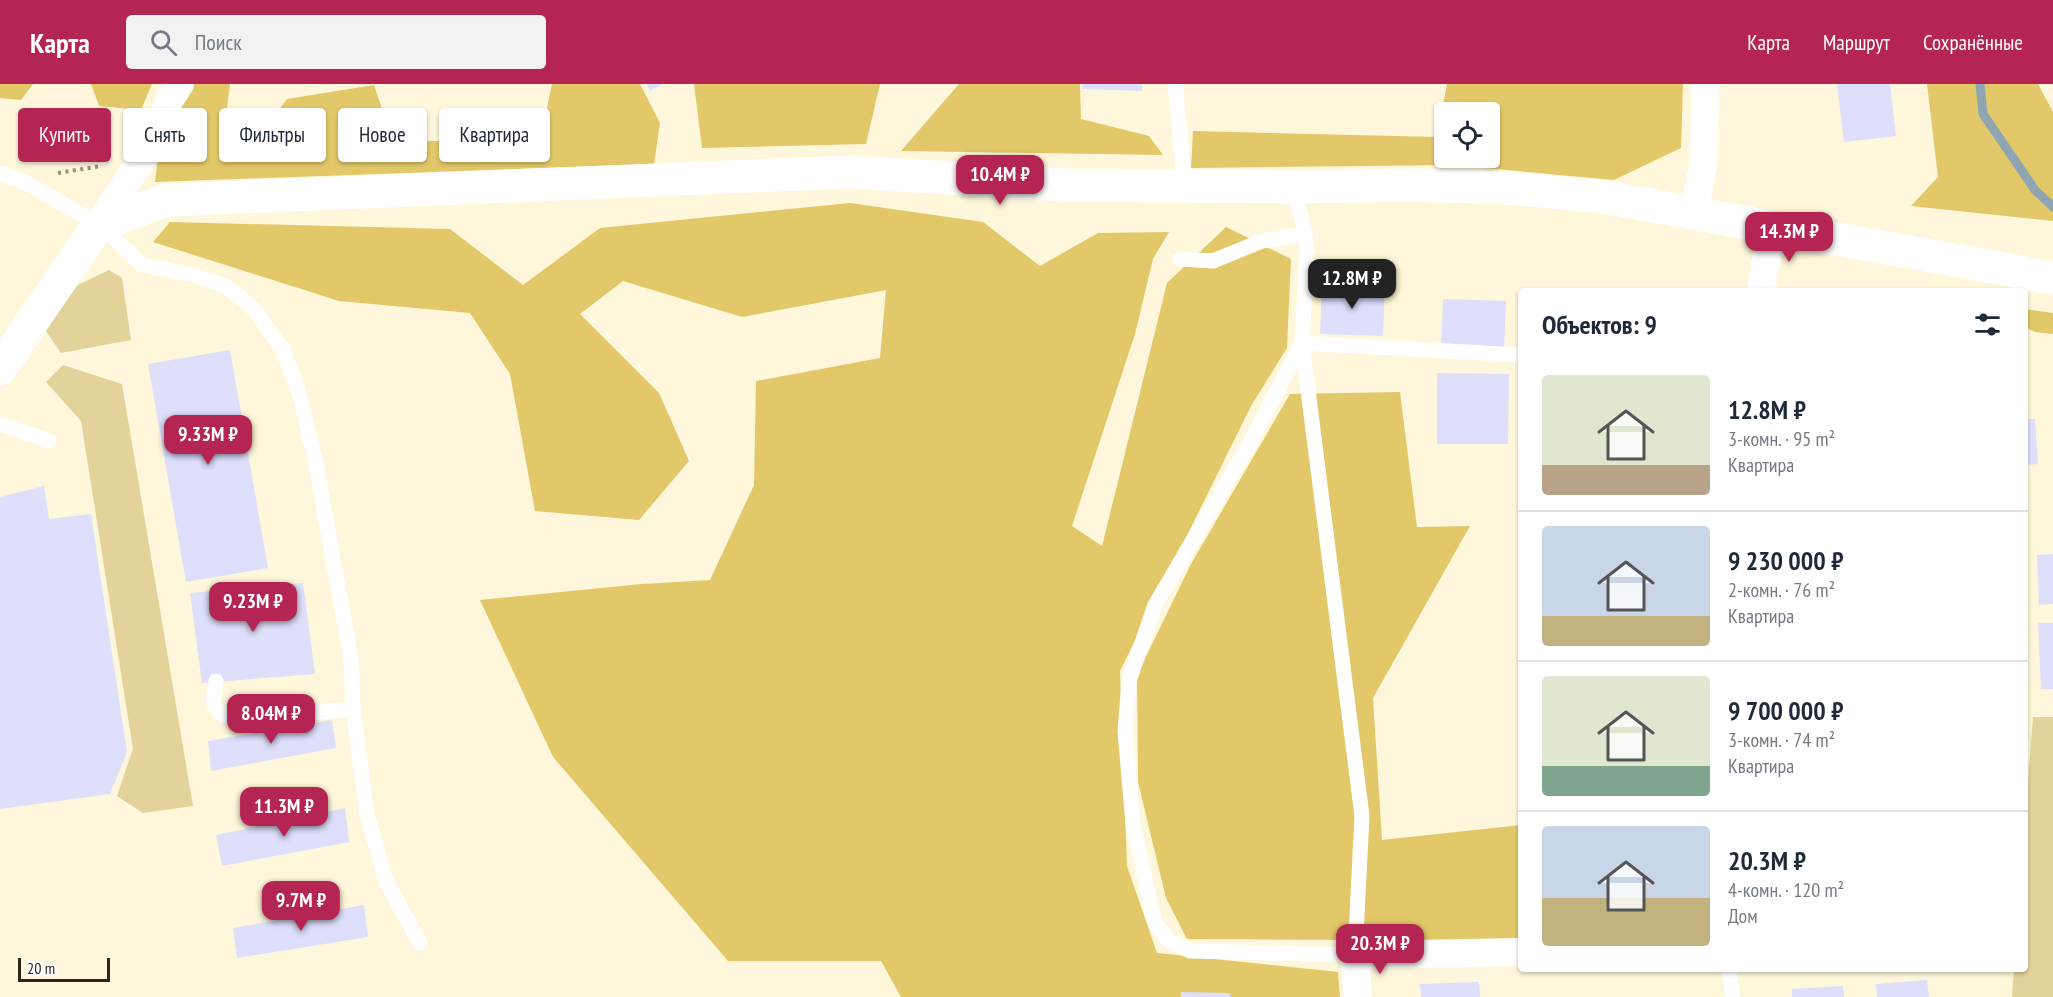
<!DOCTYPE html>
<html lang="ru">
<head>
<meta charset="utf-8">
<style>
  :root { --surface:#fff; --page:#f2f2f3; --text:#1f2937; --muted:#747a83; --line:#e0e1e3; --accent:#b52553 }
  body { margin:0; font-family:"PT Sans Narrow",sans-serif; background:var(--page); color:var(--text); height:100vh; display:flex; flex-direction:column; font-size:22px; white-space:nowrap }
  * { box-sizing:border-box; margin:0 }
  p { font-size:20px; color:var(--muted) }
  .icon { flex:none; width:33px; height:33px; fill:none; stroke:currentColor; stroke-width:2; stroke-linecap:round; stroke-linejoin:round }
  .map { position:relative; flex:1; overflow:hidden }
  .details { position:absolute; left:1518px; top:204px; width:510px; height:684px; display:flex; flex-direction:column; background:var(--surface); border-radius:6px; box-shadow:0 2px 4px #0004 }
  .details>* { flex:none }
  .top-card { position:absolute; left:18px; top:24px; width:570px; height:54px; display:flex; gap:12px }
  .fabs { position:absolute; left:1434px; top:18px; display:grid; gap:12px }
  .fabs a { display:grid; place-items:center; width:66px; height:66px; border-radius:6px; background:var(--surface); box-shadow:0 2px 4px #0004; font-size:30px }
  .scale { position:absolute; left:18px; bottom:15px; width:92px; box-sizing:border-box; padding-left:6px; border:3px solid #2a2619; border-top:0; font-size:16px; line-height:21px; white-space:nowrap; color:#2a2619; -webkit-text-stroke:4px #fff; paint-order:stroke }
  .price { position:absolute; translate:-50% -51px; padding:0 14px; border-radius:12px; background:var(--accent); color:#fff; font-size:20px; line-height:39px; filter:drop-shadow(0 2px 3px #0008) }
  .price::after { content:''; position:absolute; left:50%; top:36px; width:18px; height:14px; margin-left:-9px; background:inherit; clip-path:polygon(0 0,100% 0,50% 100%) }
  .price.active { background:#222; color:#fff }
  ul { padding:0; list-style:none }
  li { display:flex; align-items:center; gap:18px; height:150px; padding:0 24px }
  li+li { border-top:2px solid var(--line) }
  li span { display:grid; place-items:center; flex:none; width:168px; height:120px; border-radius:6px; color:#555 }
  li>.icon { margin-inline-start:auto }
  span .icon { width:72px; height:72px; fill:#fffc; stroke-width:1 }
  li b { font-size:26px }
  h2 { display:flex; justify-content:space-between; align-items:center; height:72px; padding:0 24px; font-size:26px }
  .chip { padding:0 21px; border-radius:6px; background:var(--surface); box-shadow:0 2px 4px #0004; font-size:21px; line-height:54px }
  .chip.active { background:var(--accent); color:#fff }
  header { display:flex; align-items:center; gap:36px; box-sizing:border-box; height:84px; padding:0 30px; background:var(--accent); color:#fff }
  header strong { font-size:28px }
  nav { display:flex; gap:33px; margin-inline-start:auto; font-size:21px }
  .search { width:420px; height:54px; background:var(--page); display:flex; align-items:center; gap:15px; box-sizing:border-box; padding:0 21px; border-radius:6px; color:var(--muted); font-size:22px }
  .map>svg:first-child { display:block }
  .green { fill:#e3d39b }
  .forest { fill:#e2c868; fill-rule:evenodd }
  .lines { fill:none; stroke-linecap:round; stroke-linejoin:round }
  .stream { stroke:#90a5b2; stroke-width:9 }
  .building { fill:#dddffb }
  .path { stroke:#97917c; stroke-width:4; stroke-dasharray:3 4.5; stroke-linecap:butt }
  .service { stroke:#fff; stroke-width:15 }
  .minor { stroke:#fff; stroke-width:28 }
  .tertiary { stroke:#fff; stroke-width:33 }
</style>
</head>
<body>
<header>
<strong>Карта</strong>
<div class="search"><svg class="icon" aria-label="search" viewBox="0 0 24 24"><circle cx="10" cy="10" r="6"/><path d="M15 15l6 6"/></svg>Поиск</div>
<nav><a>Карта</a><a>Маршрут</a><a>Сохранённые</a></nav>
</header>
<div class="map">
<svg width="2053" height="913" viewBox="0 0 2053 913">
  <rect width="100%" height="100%" fill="#fff7db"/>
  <g class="green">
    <path d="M109 186 122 194 131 256 61 269 41 240 78 201Z"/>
    <path d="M63 281 122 300 193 722 143 729 117 712 133 665 81 337 46 298Z"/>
    <path d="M2033 633H2053V913H2012L2014 885H2025V738Z"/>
  </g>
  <g class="forest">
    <path d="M0 0H33L21 16 0 14Z"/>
    <path d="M91 0H152L141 26 99 22Z"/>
    <path d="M192 0H230L222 63 257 55 287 15 374 1 393 57H474L545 34 552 0H640L660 39 654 80 155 98 158 73Z"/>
    <path d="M694 0H880L866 60 702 64Z"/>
    <path d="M959 0H1080L1081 35 1149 52 1163 71 901 67Z"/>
    <path d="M1447 0H1683L1681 64 1614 96 1452 81 1191 84 1193 47 1437 53ZM1444 28H1490V74H1444Z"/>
    <path d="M1927 0H2038L2053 28V137L1911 122 1938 93Z"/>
    <path d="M850 119 983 138 1040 182 1098 149 1169 148 1153 175 1135 250 1072 442 1102 462 1167 199 1226 143 1291 175 1287 264 1251 322 1120 587 1127 782 1157 869 1338 888 1340 913H901L881 877H728L553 673 480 516 642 500 710 496 754 401 756 297 880 274 886 206 742 233 623 197 580 230 659 309 689 377 639 436 535 427 510 290 470 229 339 217 153 158 170 138 450 145 523 201 600 144Z"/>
    <path d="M2025 225 2053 229V250L2035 248 2025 243Z"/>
    <path d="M1400 308 1417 443 1470 442 1373 614 1382 756 1521 741V857L1187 855 1166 814 1138 698 1137 591 1191 480 1290 310Z"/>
  </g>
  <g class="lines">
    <path class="stream" d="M1980 0 1983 30 2035 106 2053 123"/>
  </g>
  <g class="building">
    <path d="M647 0H663L650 7Z"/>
    <path d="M1083 0H1142V7L1082 5Z"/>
    <path d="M1837 0H1890L1896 52 1844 58Z"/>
    <path d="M1322 201 1385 203 1383 252 1320 250Z"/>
    <path d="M1443 215 1506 217 1504 266 1441 264Z"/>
    <path d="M230 266 268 484 186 498 148 280Z"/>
    <path d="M1437 289 1509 290 1508 360H1437Z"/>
    <path d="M2025 335H2035L2038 380 2025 381Z"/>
    <path d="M44 402 49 435 91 430 127 668 110 710 0 725V413Z"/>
    <path d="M2053 470V520L2039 521 2037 471Z"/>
    <path d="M303 499 315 590 202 599 190 509Z"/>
    <path d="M2038 539H2053V605H2041Z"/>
    <path d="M332 636 336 664 211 687 208 657Z"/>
    <path d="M345 724 349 758 222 782 216 751Z"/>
    <path d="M364 821 368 853 237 874 233 844Z"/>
    <path d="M1927 896 1929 913H1877L1876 900Z"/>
    <path d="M1479 898 1480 913H1421L1420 900Z"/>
    <path d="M1843 902 1844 913H1792V905Z"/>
    <path d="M1181 908 1230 909 1231 913H1181Z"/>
  </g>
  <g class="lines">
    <path class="path" d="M58 89 101 82"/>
    <g class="service">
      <path d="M1175 0 1185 102"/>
      <path d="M0 89 26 99 99 140 142 181 194 191 227 203 255 226 283 266 299 308 316 380 351 575 353 625 367 730 386 797 420 859"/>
      <path d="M1294 103 1305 150 1307 167 1302 259 1362 732 1355 871 1190 867 1168 856 1155 839 1133 740 1125 647 1129 597 1155 521 1250 359 1302 259 1521 271"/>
      <path d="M1180 175 1213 177 1262 157 1305 150"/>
      <path d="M0 340 49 357"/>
      <path d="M216 597 213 620 223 631 240 635 353 625"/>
      <path d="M1729 885 1733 913"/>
    </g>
    <g class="minor">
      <path d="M1694 129 1704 77 1705 0"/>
      <path d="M99 140 155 56 169 17 180 0"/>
      <path d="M1761 207 1771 144"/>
      <path d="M1358 913 1355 871 1521 868"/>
    </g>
    <path class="tertiary" d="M0 285 99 140 167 116 850 88 1066 101 1294 103 1415 101 1508 104 1604 113 2053 194"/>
  </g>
</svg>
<div class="fabs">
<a><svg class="icon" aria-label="locate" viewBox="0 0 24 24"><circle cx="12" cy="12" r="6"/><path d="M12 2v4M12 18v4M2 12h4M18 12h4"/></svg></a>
</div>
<div class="scale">20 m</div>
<b class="price" style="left:1000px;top:122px">10.4M ₽</b>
<b class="price" style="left:1789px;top:179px">14.3M ₽</b>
<b class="price active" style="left:1352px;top:226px">12.8M ₽</b>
<b class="price" style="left:208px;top:382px">9.33M ₽</b>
<b class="price" style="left:253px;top:549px">9.23M ₽</b>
<b class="price" style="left:271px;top:661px">8.04M ₽</b>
<b class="price" style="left:284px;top:754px">11.3M ₽</b>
<b class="price" style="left:301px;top:848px">9.7M ₽</b>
<b class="price" style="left:1380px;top:891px">20.3M ₽</b>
<div class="top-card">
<a class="chip active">Купить</a>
<a class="chip">Снять</a>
<a class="chip">Фильтры</a>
<a class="chip">Новое</a>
<a class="chip">Квартира</a>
</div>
<section class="details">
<h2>Объектов: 9<svg class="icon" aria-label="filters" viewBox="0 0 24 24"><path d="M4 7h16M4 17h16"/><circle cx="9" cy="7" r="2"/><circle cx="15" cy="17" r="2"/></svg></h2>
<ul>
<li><span style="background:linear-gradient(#dfe7d0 75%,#b9a48a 0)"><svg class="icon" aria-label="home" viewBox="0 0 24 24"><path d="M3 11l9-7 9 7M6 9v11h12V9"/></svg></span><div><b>12.8M ₽</b><p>3-комн. · 95 m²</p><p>Квартира</p></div></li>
<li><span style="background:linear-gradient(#c9d6e8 75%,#c2b280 0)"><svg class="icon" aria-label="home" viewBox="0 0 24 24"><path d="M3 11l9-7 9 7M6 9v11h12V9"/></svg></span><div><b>9 230 000 ₽</b><p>2-комн. · 76 m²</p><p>Квартира</p></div></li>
<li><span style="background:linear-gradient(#dfe7d0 75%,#7fa58c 0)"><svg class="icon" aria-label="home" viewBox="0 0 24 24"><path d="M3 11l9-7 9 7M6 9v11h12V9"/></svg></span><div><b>9 700 000 ₽</b><p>3-комн. · 74 m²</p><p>Квартира</p></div></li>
<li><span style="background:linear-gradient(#c9d6e8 60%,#c2b280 0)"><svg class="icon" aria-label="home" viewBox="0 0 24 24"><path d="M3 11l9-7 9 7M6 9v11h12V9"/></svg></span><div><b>20.3M ₽</b><p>4-комн. · 120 m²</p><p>Дом</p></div></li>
</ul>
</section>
</div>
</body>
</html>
